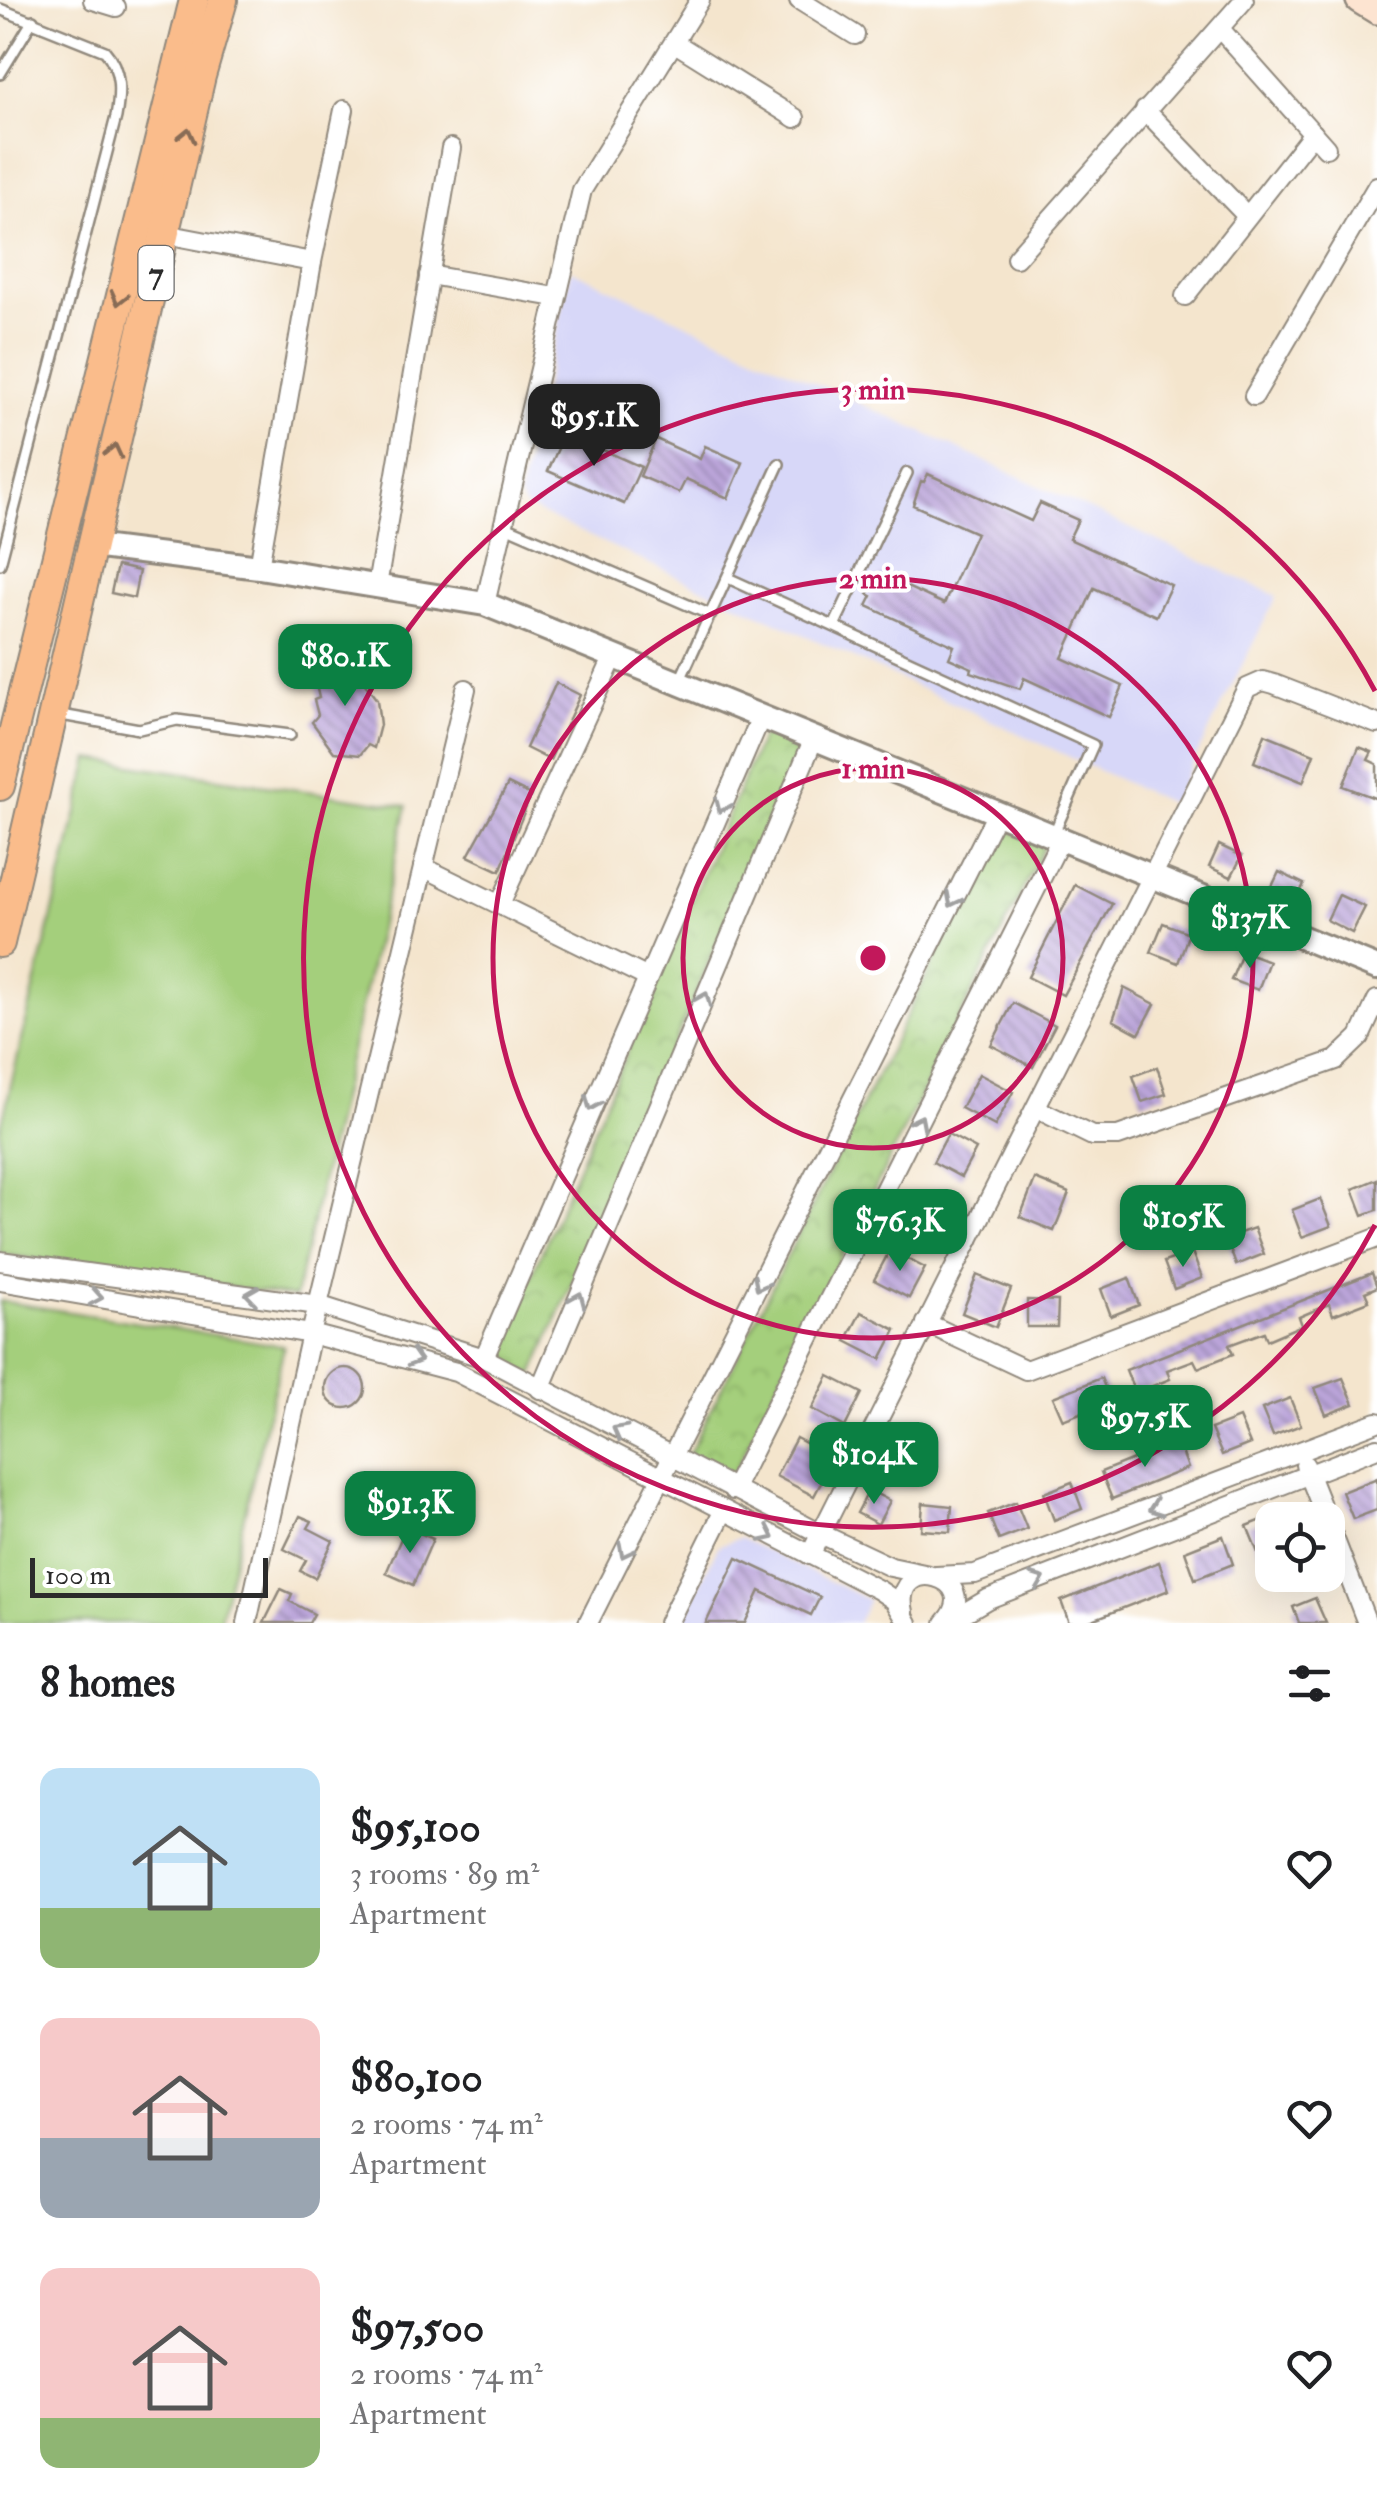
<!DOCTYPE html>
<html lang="en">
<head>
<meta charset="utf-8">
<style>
  :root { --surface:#fff; --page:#f6f6f6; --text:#202124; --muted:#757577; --accent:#0b8043 }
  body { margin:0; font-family:"IM FELL Double Pica",serif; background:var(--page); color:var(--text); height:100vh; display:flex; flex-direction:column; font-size:38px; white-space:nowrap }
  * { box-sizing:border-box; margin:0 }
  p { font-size:32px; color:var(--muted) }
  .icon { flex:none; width:55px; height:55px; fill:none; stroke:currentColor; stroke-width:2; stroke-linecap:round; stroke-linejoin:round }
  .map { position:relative; height:1623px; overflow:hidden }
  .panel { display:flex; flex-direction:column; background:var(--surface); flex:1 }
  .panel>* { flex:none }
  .buttons { position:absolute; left:1255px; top:1502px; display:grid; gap:20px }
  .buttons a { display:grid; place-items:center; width:90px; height:90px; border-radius:20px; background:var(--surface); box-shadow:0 10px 40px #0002; font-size:50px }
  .scale { position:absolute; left:30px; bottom:25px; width:238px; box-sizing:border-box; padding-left:10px; border:5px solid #2b2b2b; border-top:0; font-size:28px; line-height:35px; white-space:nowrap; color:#2b2b2b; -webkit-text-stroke:8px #fff; paint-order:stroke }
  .price { position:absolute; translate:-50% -85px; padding:0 22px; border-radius:20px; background:var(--accent); color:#fff; font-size:32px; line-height:65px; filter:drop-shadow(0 2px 5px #0008) }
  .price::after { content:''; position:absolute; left:50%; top:60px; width:30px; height:22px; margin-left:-15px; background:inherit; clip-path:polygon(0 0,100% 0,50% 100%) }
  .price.current { background:#222; color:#fff }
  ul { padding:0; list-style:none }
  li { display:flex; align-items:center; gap:30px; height:250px; padding:0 40px }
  li span { display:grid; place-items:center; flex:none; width:280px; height:200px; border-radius:20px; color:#555 }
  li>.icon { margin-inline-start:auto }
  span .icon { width:120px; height:120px; fill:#fffc; stroke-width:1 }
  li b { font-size:42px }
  h2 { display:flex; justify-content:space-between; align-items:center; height:120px; padding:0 40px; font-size:42px }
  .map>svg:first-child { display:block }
  .built { fill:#d7d7f8 }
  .grass { fill:#a4cf7b; stroke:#687d53; stroke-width:2.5 }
  .park { fill:url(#park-crowns); stroke:#687d53; stroke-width:2.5 }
  .building { fill:url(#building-back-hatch) }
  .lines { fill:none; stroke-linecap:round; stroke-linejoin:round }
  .service-casing { stroke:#90887c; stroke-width:14 }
  .minor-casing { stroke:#90887c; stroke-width:22 }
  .tertiary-casing { stroke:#90887c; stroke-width:28 }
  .secondary-casing { stroke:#90887c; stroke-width:30 }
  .trunk-casing { stroke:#90887c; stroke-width:32 }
  .service { stroke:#fff; stroke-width:9 }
  .minor { stroke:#fff; stroke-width:18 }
  .tertiary { stroke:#fff; stroke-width:22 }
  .secondary { stroke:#fde4d1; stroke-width:25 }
  .trunk { stroke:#fabc8b; stroke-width:28 }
  .oneway { stroke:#886c56 }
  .oneway2 { stroke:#a0a0a0 }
  .ring { fill:none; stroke:#c2185b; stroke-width:5 }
  .labels { text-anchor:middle; stroke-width:8; stroke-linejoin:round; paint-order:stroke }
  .shield { fill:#fff; stroke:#6b6b6b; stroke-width:2.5 }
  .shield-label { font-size:32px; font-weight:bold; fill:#2b2b2b }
  .centre { fill:#c2185b; stroke:#fff; stroke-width:5 }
  .ring-label { font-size:30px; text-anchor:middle; font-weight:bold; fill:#c2185b; stroke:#fff; stroke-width:8; stroke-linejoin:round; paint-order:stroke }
</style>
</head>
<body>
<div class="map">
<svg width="1377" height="1623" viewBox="0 0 1377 1623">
  <defs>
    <pattern id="park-crowns" width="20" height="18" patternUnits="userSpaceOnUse" patternTransform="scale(2.5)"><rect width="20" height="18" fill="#a4cf7b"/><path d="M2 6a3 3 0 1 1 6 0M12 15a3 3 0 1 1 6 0" fill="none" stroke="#8db26a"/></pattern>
    <pattern id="building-back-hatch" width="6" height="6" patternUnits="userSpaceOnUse" patternTransform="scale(2.5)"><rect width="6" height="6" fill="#bba5da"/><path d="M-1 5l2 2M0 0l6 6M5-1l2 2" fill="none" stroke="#9887b1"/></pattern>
  </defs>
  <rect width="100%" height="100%" fill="#fff"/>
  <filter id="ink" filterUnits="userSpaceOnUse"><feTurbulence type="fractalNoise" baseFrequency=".01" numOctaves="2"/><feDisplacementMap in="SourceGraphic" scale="20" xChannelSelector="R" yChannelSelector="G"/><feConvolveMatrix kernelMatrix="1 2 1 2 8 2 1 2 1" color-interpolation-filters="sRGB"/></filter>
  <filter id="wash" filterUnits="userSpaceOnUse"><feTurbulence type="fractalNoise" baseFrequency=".0048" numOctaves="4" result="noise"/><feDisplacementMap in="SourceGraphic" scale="40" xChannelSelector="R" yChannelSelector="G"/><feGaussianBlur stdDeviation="2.25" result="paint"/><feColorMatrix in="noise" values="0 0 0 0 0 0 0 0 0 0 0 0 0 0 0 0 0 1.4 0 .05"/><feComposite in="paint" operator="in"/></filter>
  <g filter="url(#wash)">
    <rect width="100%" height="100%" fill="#f4e5cd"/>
    <g class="built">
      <path d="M571 270 1277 596 1172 804 524 506 519 496Z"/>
      <path d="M740 1538 869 1600 857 1623H680L719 1545Z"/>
    </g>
    <g class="grass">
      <path d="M90 759 407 806 295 1297 0 1254V1130Z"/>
      <path d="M0 1301 284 1346 219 1623H0Z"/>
    </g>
    <g class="park">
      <path d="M764 731 801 746 533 1375 496 1359Z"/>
      <path d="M1001 826 1044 847 731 1479 687 1458Z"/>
    </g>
    <g id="blocks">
      <g class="building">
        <path d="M565 433 641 467 624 504 548 471Z"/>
        <path d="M656 439 700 459 705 446 743 463 728 498 686 479 679 493 640 476Z"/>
        <path d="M928 474 1031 521 1040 503 1078 520 1069 539 1171 585 1156 616 1094 588 1062 658 1123 686 1109 717 1024 678 1020 689 971 672 972 668 949 658 954 646 867 606 872 596 868 594 881 575 944 604 976 533 913 505 921 481 924 482Z"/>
        <path d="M117 566 139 571 134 598 111 593Z"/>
        <path d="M332 662 352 667 377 700 380 725 374 748 368 745 360 755 334 752 312 722 318 715 314 700 319 698 311 663Z"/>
        <path d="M556 683 580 695 550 760 526 748Z"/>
        <path d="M1265 734 1314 754 1303 782 1254 762Z"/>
        <path d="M1359 747 1372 752 1368 760 1377 764V799L1343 786Z"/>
        <path d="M508 784 531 795 500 871 468 856Z"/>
        <path d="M1219 845 1242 856 1231 877 1209 867Z"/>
        <path d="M1279 872 1304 884 1292 909 1267 897Z"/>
        <path d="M1075 885 1112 904 1063 995 1028 977Z"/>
        <path d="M1339 895 1365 907 1352 933 1327 920Z"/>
        <path d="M1163 923 1189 933 1178 963 1151 952Z"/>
        <path d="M1243 951 1269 961 1258 990 1231 980Z"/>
        <path d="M1124 988 1155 1004 1139 1034 1113 1020Z"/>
        <path d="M1013 1003 1055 1025 1033 1067 991 1045Z"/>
        <path d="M1157 1067 1166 1094 1142 1102 1133 1076Z"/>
        <path d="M979 1074 1013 1092 995 1126 961 1108Z"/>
        <path d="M948 1134 976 1149 961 1177 933 1162Z"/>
        <path d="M1035 1179 1069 1193 1054 1231 1020 1217Z"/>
        <path d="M1377 1179V1210L1363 1215 1353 1189Z"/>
        <path d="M1320 1199 1331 1226 1302 1237 1292 1210Z"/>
        <path d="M1254 1228 1264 1254 1236 1265 1226 1238Z"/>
        <path d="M890 1250 925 1268 909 1298 874 1280Z"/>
        <path d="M1192 1252 1202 1278 1174 1289 1164 1262Z"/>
        <path d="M1372 1273 1377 1287 1365 1292 1369 1301 1333 1315 1329 1304 1299 1317 1302 1325 1267 1340 1264 1332 1229 1345 1233 1354 1198 1368 1194 1360 1167 1370 1170 1379 1135 1393 1126 1370Z"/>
        <path d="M977 1275 1011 1289 996 1327 962 1313Z"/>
        <path d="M1129 1278 1139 1305 1111 1316 1101 1289Z"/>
        <path d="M1027 1300 1058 1301 1057 1327H1027Z"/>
        <path d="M861 1312 896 1330 881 1359 846 1341Z"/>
        <circle cx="345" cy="1388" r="20"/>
        <path d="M829 1376 862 1393 845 1427 812 1409Z"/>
        <path d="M1101 1378 1107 1392 1095 1397 1098 1406 1063 1420 1053 1397Z"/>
        <path d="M1343 1378 1354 1404 1326 1415 1315 1388Z"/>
        <path d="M1290 1398 1301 1425 1273 1436 1262 1409Z"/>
        <path d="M1239 1418 1250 1444 1222 1455 1211 1429Z"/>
        <path d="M796 1438 834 1458 814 1496 776 1476Z"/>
        <path d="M1178 1441 1188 1468 1112 1499 1101 1472Z"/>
        <path d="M1377 1478V1510L1353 1519 1342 1492Z"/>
        <path d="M1072 1482 1082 1509 1054 1520 1044 1493Z"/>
        <path d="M869 1490 890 1501 878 1524 857 1513Z"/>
        <path d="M1016 1502 1027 1529 999 1540 988 1513Z"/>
        <path d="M923 1503 952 1506 950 1532 921 1530Z"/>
        <path d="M300 1516 312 1521 308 1528 333 1541 315 1578 300 1571 306 1560 284 1549Z"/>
        <path d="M1272 1516V1548L1258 1553 1247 1526Z"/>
        <path d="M406 1527 433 1539 413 1585 386 1573Z"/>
        <path d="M1223 1536 1233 1564 1195 1579 1185 1551Z"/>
        <path d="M737 1558 820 1597 811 1615 760 1591 745 1623H706Z"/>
        <path d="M1159 1562 1169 1590 1085 1623H1069L1061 1601Z"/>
        <path d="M281 1589 292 1594 289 1601 314 1614 309 1623H264Z"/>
        <path d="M1315 1598 1326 1623H1299L1293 1607Z"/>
      </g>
    </g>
  </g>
  <g filter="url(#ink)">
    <use href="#blocks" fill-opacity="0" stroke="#90887c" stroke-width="2.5"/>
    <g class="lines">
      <defs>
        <g id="service">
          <path d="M0 9 105 51C122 70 120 94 116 117L0 564"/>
          <path d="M0 74 33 20"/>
          <path d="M503 525 711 615"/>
          <path d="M728 578 1093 745 1054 833"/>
          <path d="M834 626 907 473"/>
          <path d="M680 680 779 464"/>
          <path d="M56 714 139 729 177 720 290 735"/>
        </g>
        <g id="minor">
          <path d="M93 0 116 7"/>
          <path d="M799 0 855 35"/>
          <path d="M1221 30 1326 148"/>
          <path d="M675 43 795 118"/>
          <path d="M1145 110 1246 215"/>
          <path d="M165 234 312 262"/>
          <path d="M1016 258 1244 0"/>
          <path d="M429 275 555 297"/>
          <path d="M1185 296 1313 133"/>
          <path d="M1254 396 1377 186"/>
          <path d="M259 567 312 262 344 110"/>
          <path d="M377 586 451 148"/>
          <path d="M485 604 582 190 700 0"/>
          <path d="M423 867 646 977"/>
          <path d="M500 904 614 656"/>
          <path d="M1037 1109 1092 1136H1118L1336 1060 1360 1037 1377 1000"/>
          <path d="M881 1197 969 1240"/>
          <path d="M0 1261 318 1305 484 1358 819 1533 891 1567 929 1575"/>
          <path d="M0 1281 311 1334 456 1372 879 1590 894 1600 908 1623"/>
          <path d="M926 1323 1026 1370 1377 1238"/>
          <path d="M484 1358 761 717"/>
          <path d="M540 1389 814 738"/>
          <path d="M1305 1465 1327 1520"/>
          <path d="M733 1490 1061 839"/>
          <path d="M1328 1522 1367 1623"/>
          <path d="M810 1555 1247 688 1263 681 1274 684 1377 724"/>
          <path d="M936 1576 975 1574 1377 1422"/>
          <path d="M904 1612C890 1551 988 1577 945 1623"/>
          <path d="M247 1623 311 1334 466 689"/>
          <path d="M588 1623 997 813"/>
          <path d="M668 1623 723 1512"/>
          <path d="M947 1623 988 1599 1377 1448"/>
        </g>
        <path id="tertiary" d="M92 546 259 567 485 604 1377 968"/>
        <path id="secondary" d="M1359 0 1377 11"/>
        <g id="trunk">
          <path d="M0 786 194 0"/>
          <path d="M0 943 201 76 223 0"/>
        </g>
      </defs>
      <use href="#service" class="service-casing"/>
      <use href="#minor" class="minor-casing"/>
      <use href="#tertiary" class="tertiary-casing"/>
      <use href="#secondary" class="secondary-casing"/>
      <use href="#trunk" class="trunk-casing"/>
      <use href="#service" class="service"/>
      <use href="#minor" class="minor"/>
      <use href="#tertiary" class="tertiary"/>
      <use href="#secondary" class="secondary"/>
      <use href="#trunk" class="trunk"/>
    </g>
    <defs><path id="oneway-chevron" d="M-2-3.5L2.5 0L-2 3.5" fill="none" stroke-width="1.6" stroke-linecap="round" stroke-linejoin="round" transform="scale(2.5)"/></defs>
    <g class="oneway">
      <use href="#oneway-chevron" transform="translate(187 135) rotate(-77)"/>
      <use href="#oneway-chevron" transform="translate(119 298) rotate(104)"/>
      <use href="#oneway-chevron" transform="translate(114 451) rotate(-77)"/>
    </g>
    <g class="oneway2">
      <use href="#oneway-chevron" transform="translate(722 806) rotate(114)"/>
      <use href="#oneway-chevron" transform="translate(953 900) rotate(117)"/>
      <use href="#oneway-chevron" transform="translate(704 999) rotate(-67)"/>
      <use href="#oneway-chevron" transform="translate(592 1104) rotate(113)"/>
      <use href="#oneway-chevron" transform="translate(919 1122) rotate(-63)"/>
      <use href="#oneway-chevron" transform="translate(760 1284) rotate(117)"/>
      <use href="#oneway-chevron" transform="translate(252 1295) rotate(-172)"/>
      <use href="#oneway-chevron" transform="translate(96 1297) rotate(10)"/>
      <use href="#oneway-chevron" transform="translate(578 1299) rotate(-67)"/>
      <use href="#oneway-chevron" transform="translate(415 1359) rotate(17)"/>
      <use href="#oneway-chevron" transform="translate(619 1431) rotate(-152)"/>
      <use href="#oneway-chevron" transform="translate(1155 1508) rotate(160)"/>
      <use href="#oneway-chevron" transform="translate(768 1535) rotate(26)"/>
      <use href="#oneway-chevron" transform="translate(625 1551) rotate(117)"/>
      <use href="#oneway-chevron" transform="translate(1038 1580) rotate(-21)"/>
    </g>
  </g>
  <g class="ring">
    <circle cx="873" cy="958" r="190"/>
    <circle cx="873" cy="958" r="380"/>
    <path d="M1375 1225A569 569 0 1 1 1375 691"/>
  </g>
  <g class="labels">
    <rect class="shield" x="138.5" y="246" width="35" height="54" rx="8"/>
    <g class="shield-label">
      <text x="156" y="284">7</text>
    </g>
  </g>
  <circle cx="873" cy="958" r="15" class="centre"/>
  <g class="ring-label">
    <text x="873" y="399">3 min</text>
    <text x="873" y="588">2 min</text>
    <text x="873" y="778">1 min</text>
  </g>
</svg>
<div class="buttons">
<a><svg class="icon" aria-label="locate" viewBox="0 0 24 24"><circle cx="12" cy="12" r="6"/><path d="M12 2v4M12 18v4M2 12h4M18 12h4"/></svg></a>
</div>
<div class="scale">100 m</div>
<b class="price current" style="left:594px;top:469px">$95.1K</b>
<b class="price" style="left:345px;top:709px">$80.1K</b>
<b class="price" style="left:1250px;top:971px">$137K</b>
<b class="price" style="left:1183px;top:1270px">$105K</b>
<b class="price" style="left:900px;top:1274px">$76.3K</b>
<b class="price" style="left:1145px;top:1470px">$97.5K</b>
<b class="price" style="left:874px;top:1507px">$104K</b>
<b class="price" style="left:410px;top:1556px">$91.3K</b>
</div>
<section class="panel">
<h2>8 homes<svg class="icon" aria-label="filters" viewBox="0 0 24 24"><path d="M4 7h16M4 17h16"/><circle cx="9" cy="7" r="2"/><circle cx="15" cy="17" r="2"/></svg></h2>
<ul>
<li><span style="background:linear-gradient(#bfe0f5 70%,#8fb573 0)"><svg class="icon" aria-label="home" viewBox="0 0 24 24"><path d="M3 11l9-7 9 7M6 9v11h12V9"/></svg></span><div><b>$95,100</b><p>3 rooms · 89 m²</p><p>Apartment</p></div><svg class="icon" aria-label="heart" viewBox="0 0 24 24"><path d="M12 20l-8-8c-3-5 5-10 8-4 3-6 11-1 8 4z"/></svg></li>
<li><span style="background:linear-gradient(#f6c9c9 60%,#9aa5b1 0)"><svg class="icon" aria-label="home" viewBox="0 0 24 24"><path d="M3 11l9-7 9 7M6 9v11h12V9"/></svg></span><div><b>$80,100</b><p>2 rooms · 74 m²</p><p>Apartment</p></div><svg class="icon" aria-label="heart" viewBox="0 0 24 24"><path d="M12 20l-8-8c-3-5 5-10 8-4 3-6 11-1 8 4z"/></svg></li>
<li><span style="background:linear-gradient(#f6c9c9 75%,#8fb573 0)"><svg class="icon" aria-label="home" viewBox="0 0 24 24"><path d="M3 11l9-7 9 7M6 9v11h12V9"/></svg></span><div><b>$97,500</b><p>2 rooms · 74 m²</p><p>Apartment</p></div><svg class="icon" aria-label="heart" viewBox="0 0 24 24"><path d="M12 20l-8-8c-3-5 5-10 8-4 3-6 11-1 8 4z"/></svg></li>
</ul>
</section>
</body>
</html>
